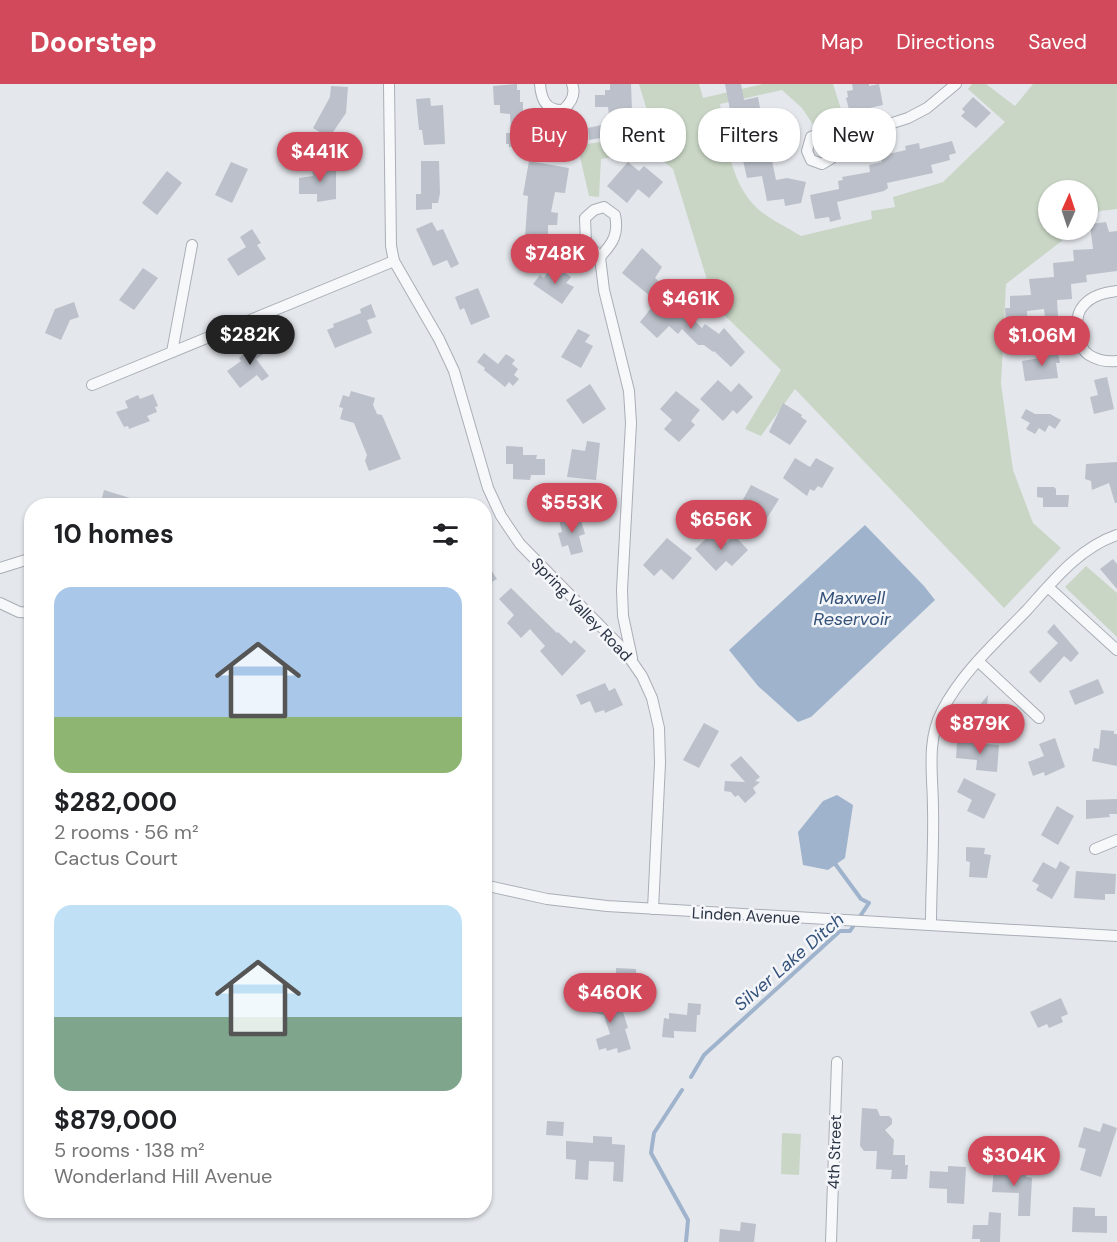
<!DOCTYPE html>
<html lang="en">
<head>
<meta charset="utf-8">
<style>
  :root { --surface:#fff; --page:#f6f6f6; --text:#202124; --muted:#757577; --accent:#d1495b }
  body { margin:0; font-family:"DM Sans",sans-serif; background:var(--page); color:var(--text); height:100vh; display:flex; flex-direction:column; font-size:22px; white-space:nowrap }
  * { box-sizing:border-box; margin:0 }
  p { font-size:20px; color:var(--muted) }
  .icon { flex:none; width:33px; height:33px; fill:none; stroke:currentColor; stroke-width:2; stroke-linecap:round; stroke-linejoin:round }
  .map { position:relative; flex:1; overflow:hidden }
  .drawer { position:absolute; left:24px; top:414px; width:468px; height:720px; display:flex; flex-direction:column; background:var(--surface); border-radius:24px; box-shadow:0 2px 4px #0004 }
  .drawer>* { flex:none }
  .top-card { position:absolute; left:510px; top:24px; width:516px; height:54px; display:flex; gap:12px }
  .needle { width:39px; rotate:3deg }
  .fabs { position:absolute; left:1038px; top:96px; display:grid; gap:12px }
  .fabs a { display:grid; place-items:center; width:60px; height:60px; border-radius:50%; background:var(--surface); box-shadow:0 2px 4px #0004; font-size:30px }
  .price { position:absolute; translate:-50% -51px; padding:0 14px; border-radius:21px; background:var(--accent); color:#fff; font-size:20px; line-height:39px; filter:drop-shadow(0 2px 3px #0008) }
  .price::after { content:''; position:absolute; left:50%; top:36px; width:18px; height:14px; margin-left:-9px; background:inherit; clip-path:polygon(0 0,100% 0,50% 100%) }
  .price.active { background:#222; color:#fff }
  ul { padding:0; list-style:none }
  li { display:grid; align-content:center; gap:12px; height:318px; padding:0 30px }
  li span { display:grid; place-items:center; height:186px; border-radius:18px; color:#555 }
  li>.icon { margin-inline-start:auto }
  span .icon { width:108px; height:108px; fill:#fffc; stroke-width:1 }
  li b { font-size:26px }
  h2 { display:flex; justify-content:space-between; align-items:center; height:72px; padding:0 30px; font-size:26px }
  .pill { padding:0 21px; border-radius:24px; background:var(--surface); box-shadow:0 2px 4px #0004; font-size:21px; line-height:54px }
  .pill.active { background:var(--accent); color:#fff }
  header { display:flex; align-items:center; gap:36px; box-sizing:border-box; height:84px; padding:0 30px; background:var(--accent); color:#fff }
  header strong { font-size:28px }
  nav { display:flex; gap:33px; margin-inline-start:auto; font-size:21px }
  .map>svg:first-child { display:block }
  .green { fill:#c9d6c5 }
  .water { fill:#9fb4cc }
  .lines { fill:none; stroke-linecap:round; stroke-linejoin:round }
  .stream { stroke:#9fb4cc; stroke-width:4 }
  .building { fill:#bbc0ca }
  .minor-casing { stroke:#a9aeb7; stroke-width:12 }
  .minor { stroke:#f7f8fa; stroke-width:10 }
  .labels { text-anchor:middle; stroke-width:5; stroke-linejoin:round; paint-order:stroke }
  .street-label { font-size:16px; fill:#2b3445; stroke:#f4f6f9 }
  .water-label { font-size:18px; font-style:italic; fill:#34527a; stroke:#f4f6f9 }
</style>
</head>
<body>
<header>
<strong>Doorstep</strong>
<nav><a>Map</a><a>Directions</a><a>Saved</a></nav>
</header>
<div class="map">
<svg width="1117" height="1158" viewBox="0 0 1117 1158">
  <rect width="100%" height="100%" fill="#e4e7ec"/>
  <g class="green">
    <path d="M639 0H699L703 14 763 0H833L847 44 814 42 802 24 782 6 720 20C726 55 730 99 757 124 769 135 787 143 801 152L872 135 871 127 895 123 893 113 943 98 1005 38 968 5 972 0H986L1015 22 1033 0H1117V125L1100 127 1088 137V106H1048V146H1076L1006 200 1001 300 1013 386 1033 439 1061 464 1004 524 795 305 761 352 745 345 781 286 715 222 673 85 649 66 601 75 599 113 589 112 571 33 577 27 584 38 587 60 654 50Z"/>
    <path d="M1086 482 1117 509V553L1065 503Z"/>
    <path d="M782 1049 801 1050 799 1091 781 1090Z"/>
  </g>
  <g class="water">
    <path d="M865 441 924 502 935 516 811 633 798 638 758 602 729 566Z"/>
    <path d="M837 711 853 721 845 774 828 786 803 781 798 748 823 717Z"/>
  </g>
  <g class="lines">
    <g class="stream">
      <path d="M691 993 704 971 840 847H850L869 819 861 815 836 781"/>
      <path d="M682 1006 654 1049 651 1069 688 1136 686 1158"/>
    </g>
  </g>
  <g class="building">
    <path d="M517 0V6H520V18H523V36L534 35 535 48 540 47 541 62 509 63V60H506V49H511L510 30 500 29V21H494L493 2Z"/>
    <path d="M610 0H631L632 26 638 25 640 41 626 43V45L619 46V50H613V52L589 56 588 44 610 39 608 23H595V11H605V6H610Z"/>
    <path d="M725 0H741L744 16 758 13 763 41 771 39 773 45 780 44 783 55 762 60 760 50 741 54 739 46 749 44 747 33 732 36Z"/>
    <path d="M852 0H869V2L879 0 883 21 861 26 862 31 851 33 846 14 848 13 847 7 853 6Z"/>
    <path d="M331 2 348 3 346 29 329 54 313 44 330 13Z"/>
    <path d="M973 13 991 29 976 44 961 32 965 28 962 25Z"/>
    <path d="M430 14 431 22 443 21 445 60 424 61 422 46H419L416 15Z"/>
    <path d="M952 57 956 69 949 71 950 76 931 81 933 89 887 99 888 104 884 107 837 118 841 135 830 138 829 133 815 135 810 111 839 105 838 97 843 96 842 93 870 88 869 81 882 78 880 72 906 66 905 62 919 59 920 65Z"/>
    <path d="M770 67 776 96 787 94 806 98 801 119 785 122 784 115 767 117 762 92 747 94 742 72Z"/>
    <path d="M421 77H439L440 109 438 119H432V125L416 126V110H421Z"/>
    <path d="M529 77 569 84 565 109 555 108 551 128 558 129 557 141H548V153H525L528 112 523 111Z"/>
    <path d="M231 78 248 85 232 119 215 111Z"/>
    <path d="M628 78 639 87 644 82 663 98 649 114 638 105 627 119 607 102Z"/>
    <path d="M312 82H336V115L317 118V110H299V94L313 92Z"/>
    <path d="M167 87 182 99 157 131 142 119Z"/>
    <path d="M432 138 437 147 443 145 459 180 451 184 447 176 433 182 416 145Z"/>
    <path d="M1106 138 1109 148 1117 147V187L1086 191 1087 198 1071 200 1072 215 1057 216 1058 232 1045 233 1044 225 1027 227 1028 252 1007 253 1005 224H1010V212L1031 211 1029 195 1054 193 1053 179 1074 177 1073 166 1093 165 1090 140Z"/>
    <path d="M252 145 261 159 257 161 266 175 238 192 227 175 246 163 240 153Z"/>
    <path d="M642 164 662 183 655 194 662 200 650 212 622 189Z"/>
    <path d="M143 184 158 194 134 226 119 216Z"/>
    <path d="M560 185 571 193 566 199 574 203 562 220 533 200 540 191 544 194 549 186 556 191Z"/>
    <path d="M478 204 490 233 471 241 464 224 460 226 455 213Z"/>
    <path d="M660 213 670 223 675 218 702 244 705 240 719 250 724 244 745 268 731 283 714 267 713 268 704 261H698L682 245 678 250 669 242 657 254 640 238Z"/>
    <path d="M74 218 79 233 70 236 61 256 45 249 55 225Z"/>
    <path d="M371 220 376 233 367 236 372 249 335 264 327 246 334 243 333 240 361 229 360 225Z"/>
    <path d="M578 245 590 251 585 258 593 262 581 284 561 273Z"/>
    <path d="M262 256 269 266 256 275 269 292 262 297 257 291 240 304 227 287 241 277 239 274Z"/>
    <path d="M1057 266 1060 279H1056L1058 294 1025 297 1022 277 1046 273V267Z"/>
    <path d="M484 269 498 280 506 270 515 276 512 280 518 285 514 291 519 295 513 302 509 298 505 303 484 286 485 284 477 278Z"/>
    <path d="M1107 293 1114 325 1094 330 1090 313 1098 311 1094 296Z"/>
    <path d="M718 296 731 308 739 299 753 313 737 330 733 326 723 337 700 315Z"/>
    <path d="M590 300 606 325 583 340 566 316Z"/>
    <path d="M351 307 375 314 373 321 377 330 382 331 401 375 369 387 365 377 367 371 354 339 340 335 343 324 339 323 343 311 349 313Z"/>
    <path d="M676 307 700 326 691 337 695 341 679 358 664 345 672 336 660 325Z"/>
    <path d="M153 310 158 322 155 323 157 328 147 332 150 337 129 345 128 342 124 343 116 328 128 324 125 317 138 311 140 315Z"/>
    <path d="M783 319 802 331 801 333 807 337 790 361 769 348Z"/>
    <path d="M1026 325 1035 330H1050L1061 336 1055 345 1049 341 1045 348 1039 344 1035 350 1026 345 1030 339 1021 334Z"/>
    <path d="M587 357 600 359 596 396 567 393 572 365 585 367Z"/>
    <path d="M506 362 523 363V371H537L536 375H545V391H531L530 396 513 395V380H506Z"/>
    <path d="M795 374 810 383 816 374 834 384 822 404 818 402 814 407 810 405 807 412 783 394Z"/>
    <path d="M1117 378V419H1115L1109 399 1092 406 1091 397 1085 395 1086 380Z"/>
    <path d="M751 401 779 415 764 439 753 433 747 442 733 434Z"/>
    <path d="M1037 403H1054L1056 405V411H1069L1068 423H1043V414L1037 413Z"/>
    <path d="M104 406 130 414 128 422H100Z"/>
    <path d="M579 430 585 450 579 452 583 468 571 471 568 461 562 463 558 449 562 448 559 436Z"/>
    <path d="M714 447 726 459 734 451 748 466 732 482 726 477 716 487 695 465Z"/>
    <path d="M667 454 692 474 673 496 661 485 654 492 643 481Z"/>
    <path d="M484 475 497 495 484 502Z"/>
    <path d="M1113 475 1117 480V505L1100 485Z"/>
    <path d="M511 504 557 549 558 548 571 560 574 556 586 567 562 592 540 567 545 562 530 545 521 554 507 539 514 531 499 515Z"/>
    <path d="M1054 540 1079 569 1071 578 1064 572 1040 599 1029 588 1058 559 1047 548Z"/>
    <path d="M1098 595 1104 609 1075 621 1069 607Z"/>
    <path d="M605 599 609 607 615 604 623 621 605 629 604 626 595 629 590 617 581 621 576 611Z"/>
    <path d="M988 611 987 622 997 631 1002 626 1012 635 1002 645 992 637 987 642 981 636 972 646 965 639Z"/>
    <path d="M704 639 719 647 699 684 683 676Z"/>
    <path d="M1101 646 1114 647V650H1117V682L1092 677 1094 664 1099 665Z"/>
    <path d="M1055 654 1065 683 1045 692 1044 688 1033 692 1028 678 1044 672 1039 660Z"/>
    <path d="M957 658 999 661 997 688 976 686 977 676 956 674Z"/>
    <path d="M741 672 760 693 755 697 760 698 753 704 756 709 745 719 738 711 735 713 731 708 724 707 725 697 745 698 730 681Z"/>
    <path d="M964 694 996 710 984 735 967 727 972 716 957 708Z"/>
    <path d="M1117 715V730H1109L1110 733 1086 735V716Z"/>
    <path d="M1057 722 1074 732 1058 761 1041 751Z"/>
    <path d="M966 763 985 764 984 770 991 771 987 794 969 793 970 778 966 777Z"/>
    <path d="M1060 777 1070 783 1052 815 1036 806 1039 801 1032 797 1043 778 1056 785Z"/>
    <path d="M1076 787 1116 790 1115 810H1105V816L1074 814Z"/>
    <path d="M616 884 636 885V895H616Z"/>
    <path d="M588 909 605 913 604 917 610 918 608 930 622 925 628 944 625 945 631 965 618 969 617 964 607 967 606 964 599 966 596 955 610 950 604 931 584 927Z"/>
    <path d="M1061 914 1068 930 1061 933 1063 938 1049 944 1047 940 1038 944 1030 928Z"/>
    <path d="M688 919 701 920 700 931H697L696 948 674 947V954L662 953 664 934 669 935V929L687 931Z"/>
    <path d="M862 1024 877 1025 880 1032H889L892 1035V1040L885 1046 894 1056 893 1071H905V1081H908L907 1095H891L892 1086 876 1085 877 1067H864L860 1062Z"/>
    <path d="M547 1037 564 1038 563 1052 546 1051Z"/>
    <path d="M1103 1039 1117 1044 1101 1093 1080 1086 1086 1065 1078 1063 1084 1043 1100 1048Z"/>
    <path d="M593 1052 612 1053V1060L625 1061 623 1098 613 1097 614 1078 589 1077 588 1096 575 1095 576 1076 566 1075V1057L593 1059Z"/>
    <path d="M948 1082 966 1083 964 1120 947 1119V1105L929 1104 930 1087 948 1088Z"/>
    <path d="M994 1083 1027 1087 1026 1093 1032 1094 1030 1132H1018L1019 1109 992 1108Z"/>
    <path d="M1073 1123 1095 1124V1132H1107V1149L1072 1148Z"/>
    <path d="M989 1128 1001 1129 1000 1158H980V1155H972L973 1141H988Z"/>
    <path d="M741 1138 756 1140 754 1158H719L720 1145 740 1147Z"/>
  </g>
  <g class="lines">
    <defs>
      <g id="minor">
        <path d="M389 0 391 162 394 177 439 255 454 287 488 404 501 432 520 460 624 566 642 592 652 614 659 644 660 679 653 825"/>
        <path d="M540 0C541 15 546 27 563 26 571 19 576 10 572 0"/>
        <path d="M843 55C842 69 833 74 822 80L811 76 807 67 811 53 822 49 843 55 908 34 927 24 956 0"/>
        <path d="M604 123 615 131C619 150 613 159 600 173L586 158 585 134 594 126Z"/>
        <path d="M600 173 604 206 629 307 631 339 622 506 623 532 632 574"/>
        <path d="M1117 207C1104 209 1092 211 1083 222 1073 233 1077 263 1089 271 1097 276 1108 278 1117 277"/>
        <path d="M172 268 192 161"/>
        <path d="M92 301 394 177"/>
        <path d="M0 484 32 474"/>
        <path d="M1048 503 1117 566"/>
        <path d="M0 519 19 528 32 529"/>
        <path d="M978 577 1039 634"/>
        <path d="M1095 765 1117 756"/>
        <path d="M484 801 547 815 607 822 1117 852"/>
        <path d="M931 839C931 802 934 763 933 725 933 692 926 657 942 627 962 588 997 557 1027 526 1053 497 1079 464 1117 451"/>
        <path d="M831 1158 837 978"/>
      </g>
    </defs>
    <use href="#minor" class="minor-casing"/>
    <use href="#minor" class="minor"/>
  </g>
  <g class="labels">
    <g class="street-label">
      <text transform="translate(582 525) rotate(46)" y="6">Spring Valley Road</text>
      <text transform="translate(746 831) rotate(3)" y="6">Linden Avenue</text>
      <text transform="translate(834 1068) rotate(-88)" y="6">4th Street</text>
    </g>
    <g class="water-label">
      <text x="852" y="520">Maxwell<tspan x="852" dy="21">Reservoir</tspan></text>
      <text transform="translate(789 878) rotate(-41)" y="6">Silver Lake Ditch</text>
    </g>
  </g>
</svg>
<div class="fabs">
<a><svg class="needle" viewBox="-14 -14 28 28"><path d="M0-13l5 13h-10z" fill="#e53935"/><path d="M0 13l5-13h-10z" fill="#757577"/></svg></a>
</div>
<b class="price" style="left:320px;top:99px">$441K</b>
<b class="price" style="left:555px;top:201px">$748K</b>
<b class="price" style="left:691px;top:246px">$461K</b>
<b class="price active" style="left:250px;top:282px">$282K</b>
<b class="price" style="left:1042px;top:283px">$1.06M</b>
<b class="price" style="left:572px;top:450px">$553K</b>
<b class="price" style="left:721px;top:467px">$656K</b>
<b class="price" style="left:980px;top:671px">$879K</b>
<b class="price" style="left:610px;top:940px">$460K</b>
<b class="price" style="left:1014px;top:1103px">$304K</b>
<div class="top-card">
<a class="pill active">Buy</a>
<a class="pill">Rent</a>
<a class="pill">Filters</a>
<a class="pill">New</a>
</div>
<section class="drawer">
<h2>10 homes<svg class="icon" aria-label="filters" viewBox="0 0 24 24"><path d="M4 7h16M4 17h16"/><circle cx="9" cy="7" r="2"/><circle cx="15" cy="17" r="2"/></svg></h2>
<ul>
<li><span style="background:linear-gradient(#a9c7e8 70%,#8fb573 0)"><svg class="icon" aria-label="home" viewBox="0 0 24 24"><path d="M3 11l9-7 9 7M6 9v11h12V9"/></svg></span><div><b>$282,000</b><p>2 rooms · 56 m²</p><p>Cactus Court</p></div></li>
<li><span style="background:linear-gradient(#bfe0f5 60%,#7fa58c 0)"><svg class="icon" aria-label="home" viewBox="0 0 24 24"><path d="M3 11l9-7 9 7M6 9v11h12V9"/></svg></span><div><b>$879,000</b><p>5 rooms · 138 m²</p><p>Wonderland Hill Avenue</p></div></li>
</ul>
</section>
</div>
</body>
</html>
